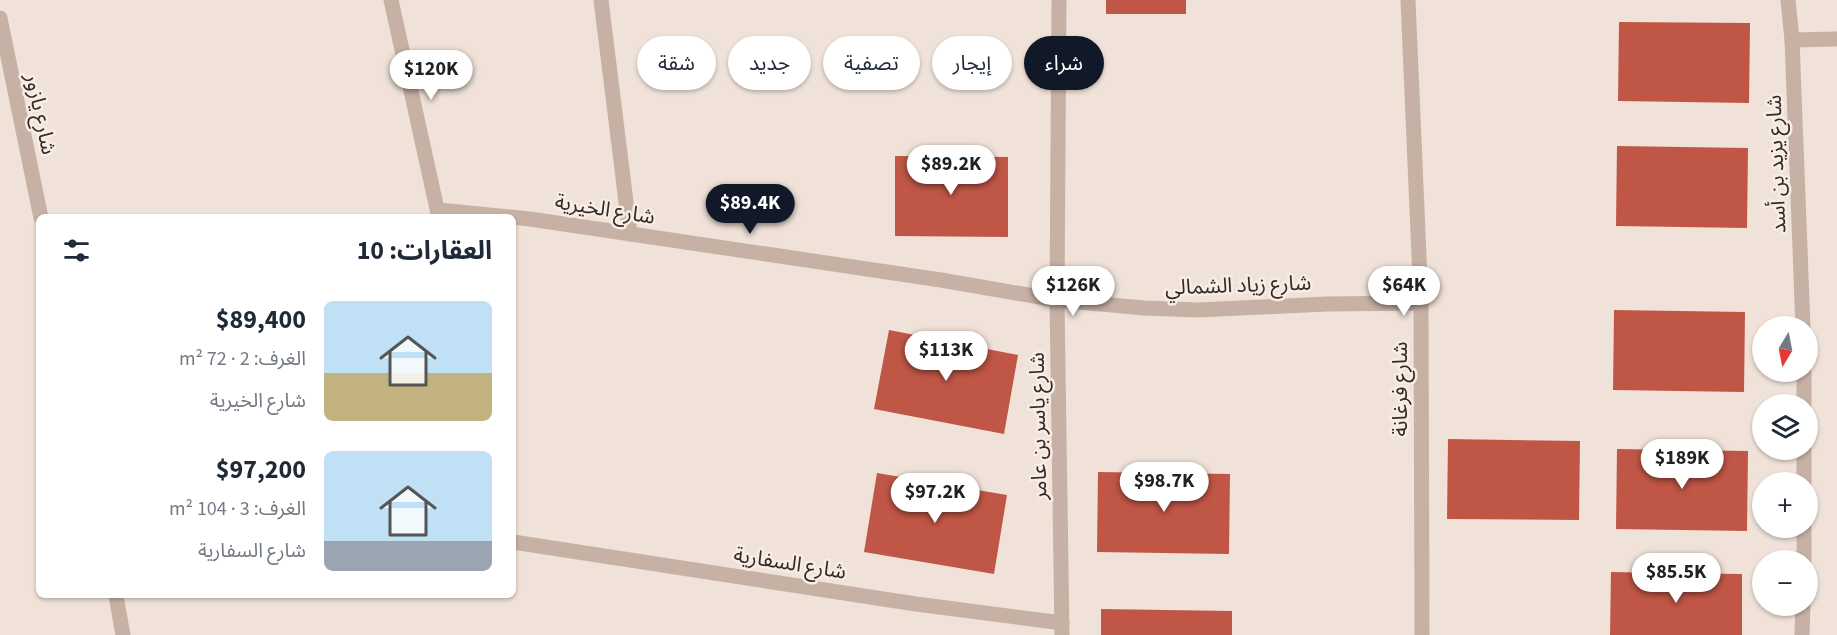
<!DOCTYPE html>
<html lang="ar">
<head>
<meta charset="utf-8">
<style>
  :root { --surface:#fff; --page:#f6f6f7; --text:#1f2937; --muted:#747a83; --accent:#111827 }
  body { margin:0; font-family:"Source Sans 3","Noto Sans Arabic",sans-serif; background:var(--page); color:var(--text); direction:rtl; height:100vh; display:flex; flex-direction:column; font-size:22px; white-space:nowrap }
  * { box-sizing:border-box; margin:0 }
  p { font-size:20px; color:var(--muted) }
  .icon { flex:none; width:33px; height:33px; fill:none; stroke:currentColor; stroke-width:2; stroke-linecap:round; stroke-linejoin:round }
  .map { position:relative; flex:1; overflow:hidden; direction:ltr }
  .sheet { position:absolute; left:36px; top:214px; width:480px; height:384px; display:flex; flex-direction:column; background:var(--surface); border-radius:9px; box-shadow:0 2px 4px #0004; direction:rtl }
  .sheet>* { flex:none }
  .top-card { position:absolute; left:534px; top:36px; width:570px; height:54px; direction:rtl; display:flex; gap:12px }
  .needle { width:39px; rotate:190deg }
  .fabs { position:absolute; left:1752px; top:316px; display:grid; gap:12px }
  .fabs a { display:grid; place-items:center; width:66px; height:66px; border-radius:50%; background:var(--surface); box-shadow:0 2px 4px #0004; font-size:30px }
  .price { position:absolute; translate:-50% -51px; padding:0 14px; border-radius:21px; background:#fff; color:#222; font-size:20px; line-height:39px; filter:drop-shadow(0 2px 3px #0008) }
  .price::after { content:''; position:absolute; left:50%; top:36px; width:18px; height:14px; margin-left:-9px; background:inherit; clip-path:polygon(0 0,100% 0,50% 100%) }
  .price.active { background:var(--accent); color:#fff }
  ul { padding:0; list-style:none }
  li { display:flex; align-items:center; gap:18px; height:150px; padding:0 24px }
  li span { display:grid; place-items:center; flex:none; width:168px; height:120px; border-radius:9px; color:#555 }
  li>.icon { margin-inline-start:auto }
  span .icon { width:72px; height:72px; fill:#fffc; stroke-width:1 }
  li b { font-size:26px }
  h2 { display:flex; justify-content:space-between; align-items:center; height:72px; padding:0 24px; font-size:26px }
  .chip { padding:0 21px; border-radius:27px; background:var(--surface); box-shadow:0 2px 4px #0004; font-size:21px; line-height:54px }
  .chip.active { background:var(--accent); color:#fff }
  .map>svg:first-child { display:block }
  .building { fill:#c05646 }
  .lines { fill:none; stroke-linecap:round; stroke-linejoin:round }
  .minor { stroke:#c7b1a5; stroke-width:15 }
  .labels { text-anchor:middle; stroke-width:5; stroke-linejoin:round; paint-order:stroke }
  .street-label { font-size:21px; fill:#332926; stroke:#f8ede4 }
</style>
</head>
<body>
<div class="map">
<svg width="1837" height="635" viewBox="0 0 1837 635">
  <rect width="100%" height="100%" fill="#f0e2d8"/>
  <g class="building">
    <rect x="1106" y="0" width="80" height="14"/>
    <path d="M1619 22 1750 23 1749 103 1618 101Z"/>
    <path d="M1617 146 1748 148 1747 228 1616 226Z"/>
    <path d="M895 156 1008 157V237L895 236Z"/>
    <path d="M1614 310 1745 312 1744 392 1613 390Z"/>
    <path d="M889 330 1018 355 1004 434 874 409Z"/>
    <path d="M1448 439 1580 441 1579 520 1447 519Z"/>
    <path d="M1617 449 1748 451 1747 531 1616 529Z"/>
    <path d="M1098 472 1230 474 1229 554 1097 552Z"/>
    <path d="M877 473 1007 495 994 574 864 552Z"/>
    <path d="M1611 572 1742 574V635H1610Z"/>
    <path d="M1101 609 1232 611V635H1101Z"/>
  </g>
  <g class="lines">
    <g class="minor">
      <path d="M391 0 439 218"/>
      <path d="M601 0 630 234"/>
      <path d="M1059 0 1057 300 1062 635"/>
      <path d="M1408 0 1421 303 1422 635"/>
      <path d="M1788 0 1792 40 1803 327"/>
      <path d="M0 18 41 218"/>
      <path d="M1792 40 1837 39"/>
      <path d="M439 210 530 219 941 280 1057 300 1144 308 1198 310 1327 304 1421 303"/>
      <path d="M1804 372V405"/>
      <path d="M1804 450V483"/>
      <path d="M513 542 916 604 1062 623"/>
      <path d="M1804 561V528"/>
      <path d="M116 596 123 635"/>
      <path d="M1802 635 1803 606"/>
    </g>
  </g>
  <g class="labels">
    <g class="street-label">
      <text transform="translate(41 114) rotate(78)" y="7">شارع يازور</text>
      <text transform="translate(1776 164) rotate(-92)" y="7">شارع يزيد بن أسد</text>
      <text transform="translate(605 209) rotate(9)" y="7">شارع الخيرية</text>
      <text transform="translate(1238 285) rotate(-2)" y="7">شارع زياد الشمالي</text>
      <text transform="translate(1400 389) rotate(-90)" y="7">شارع فرغانة</text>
      <text transform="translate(1038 426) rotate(-91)" y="7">شارع ياسر بن عامر</text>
      <text transform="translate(790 563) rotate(9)" y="7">شارع السفارية</text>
    </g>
  </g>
</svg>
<div class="fabs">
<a><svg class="needle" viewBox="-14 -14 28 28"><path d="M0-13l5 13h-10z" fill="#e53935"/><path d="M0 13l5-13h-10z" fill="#747a83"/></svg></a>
<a><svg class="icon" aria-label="layers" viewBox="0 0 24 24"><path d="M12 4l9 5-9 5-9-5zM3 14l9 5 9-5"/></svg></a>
<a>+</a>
<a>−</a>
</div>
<b class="price" style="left:431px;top:101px">$120K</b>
<b class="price" style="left:951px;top:196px">$89.2K</b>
<b class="price active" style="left:750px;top:235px">$89.4K</b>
<b class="price" style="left:1073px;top:317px">$126K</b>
<b class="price" style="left:1404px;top:317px">$64K</b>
<b class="price" style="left:946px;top:382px">$113K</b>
<b class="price" style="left:1682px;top:490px">$189K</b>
<b class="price" style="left:1164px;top:513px">$98.7K</b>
<b class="price" style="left:935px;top:524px">$97.2K</b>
<b class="price" style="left:1676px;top:604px">$85.5K</b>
<div class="top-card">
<a class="chip active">شراء</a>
<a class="chip">إيجار</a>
<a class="chip">تصفية</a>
<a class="chip">جديد</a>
<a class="chip">شقة</a>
</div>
<section class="sheet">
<h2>العقارات: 10<svg class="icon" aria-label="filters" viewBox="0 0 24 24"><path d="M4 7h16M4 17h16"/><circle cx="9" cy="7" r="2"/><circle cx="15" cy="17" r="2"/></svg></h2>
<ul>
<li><span style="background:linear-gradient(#bfe0f5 60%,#c2b280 0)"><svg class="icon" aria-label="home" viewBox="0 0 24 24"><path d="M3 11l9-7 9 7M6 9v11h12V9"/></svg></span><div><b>$89,400</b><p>الغرف: 2 · 72 m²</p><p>شارع الخيرية</p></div></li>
<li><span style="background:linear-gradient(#bfe0f5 75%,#9aa5b1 0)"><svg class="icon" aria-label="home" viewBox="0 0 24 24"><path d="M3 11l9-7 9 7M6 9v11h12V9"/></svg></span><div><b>$97,200</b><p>الغرف: 3 · 104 m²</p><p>شارع السفارية</p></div></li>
</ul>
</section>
</div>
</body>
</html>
